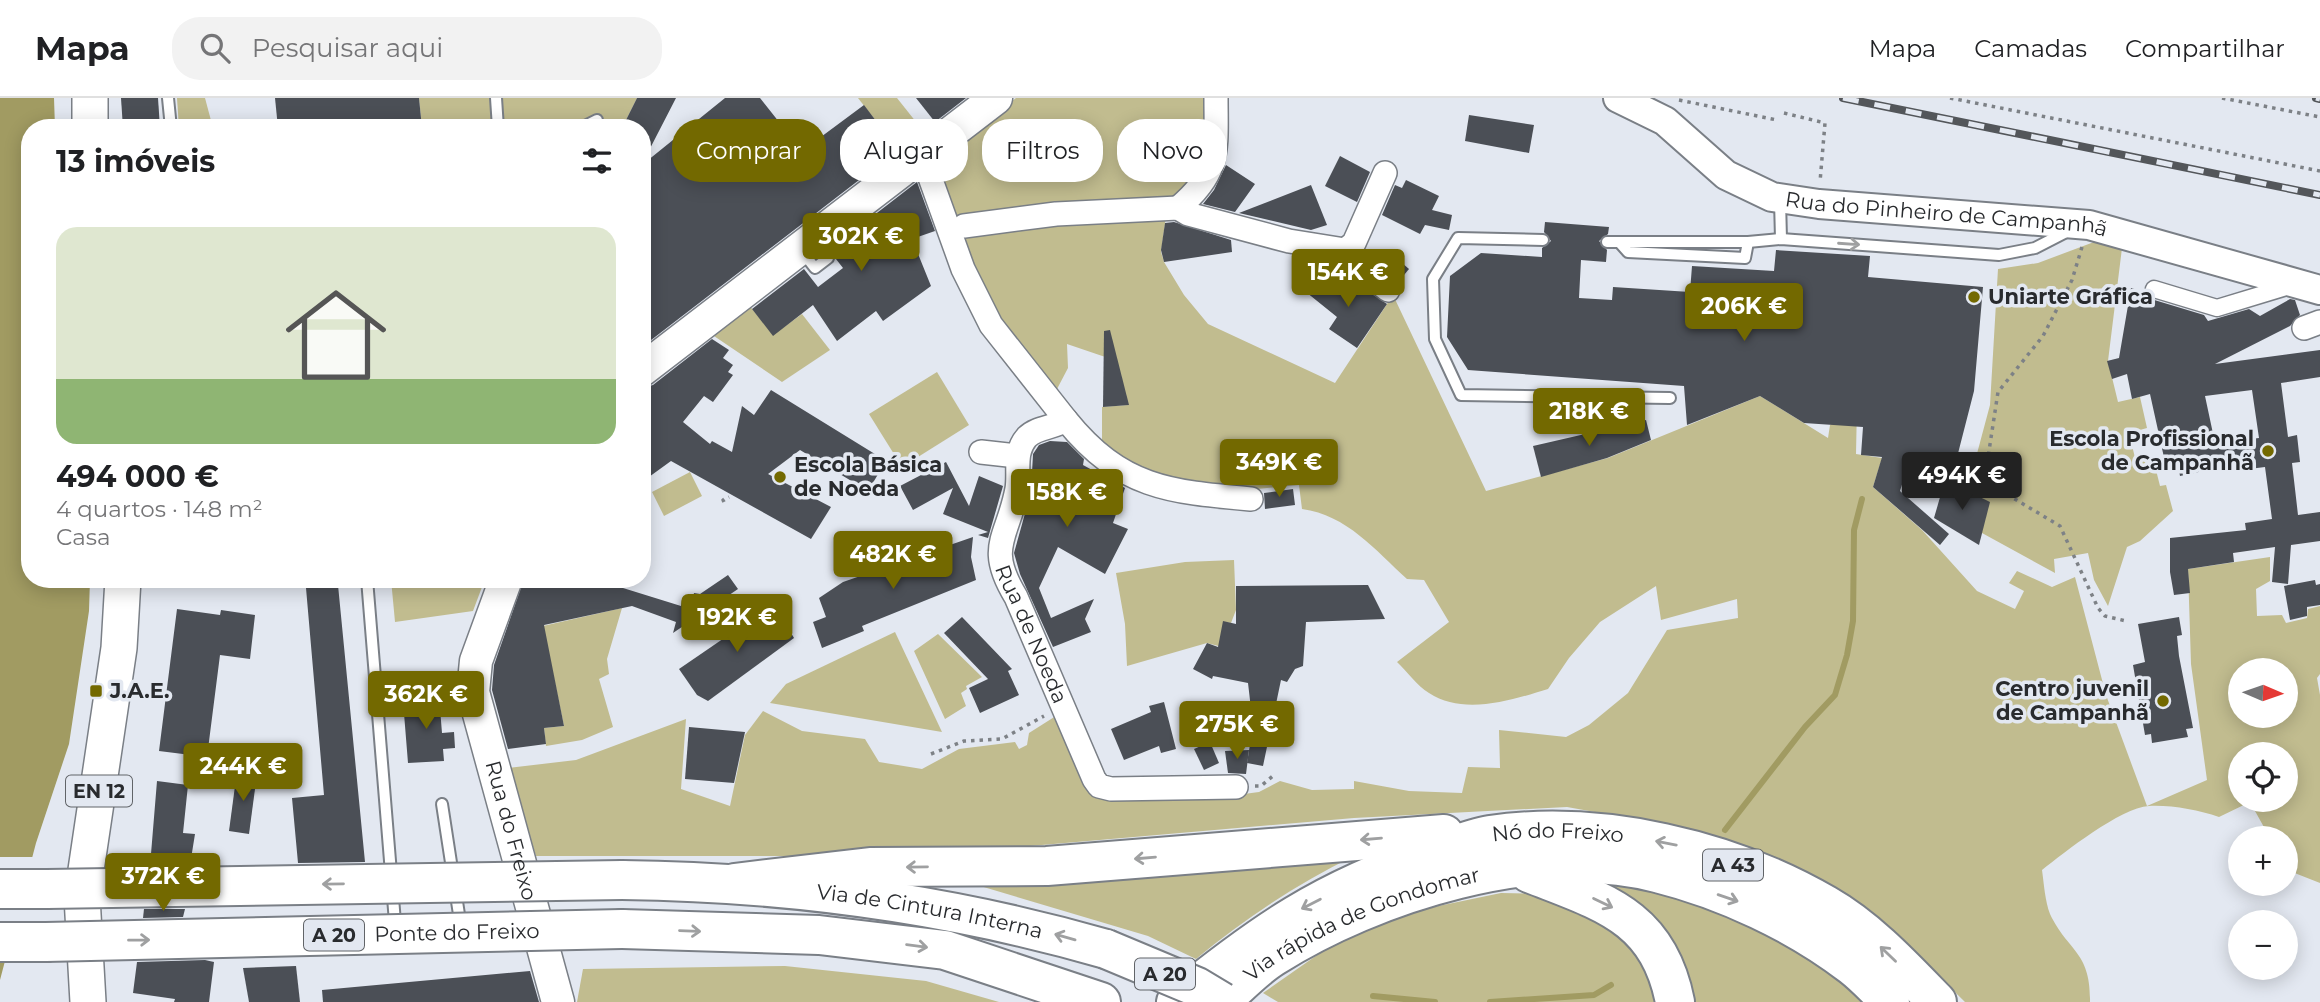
<!DOCTYPE html>
<html lang="pt">
<head>
<meta charset="utf-8">
<style>
  :root { --surface:#fff; --page:#f2f2f2; --text:#202124; --muted:#757577; --line:#e0e0e0; --accent:#736900 }
  body { margin:0; font-family:Montserrat,sans-serif; background:var(--page); color:var(--text); height:100vh; display:flex; flex-direction:column; font-size:26px; white-space:nowrap }
  * { box-sizing:border-box; margin:0 }
  p { font-size:23px; color:var(--muted) }
  .icon { flex:none; width:38px; height:38px; fill:none; stroke:currentColor; stroke-width:2; stroke-linecap:round; stroke-linejoin:round }
  .map { position:relative; flex:1; overflow:hidden }
  .panel { position:absolute; left:21px; top:21px; width:630px; height:469px; display:flex; flex-direction:column; background:var(--surface); border-radius:28px; box-shadow:0 4px 18px #0003 }
  .panel>* { flex:none }
  .top-card { position:absolute; left:672px; top:21px; width:665px; height:63px; display:flex; gap:14px }
  .needle { width:46px; rotate:92deg }
  .buttons { position:absolute; left:2228px; top:560px; display:grid; gap:14px }
  .buttons a { display:grid; place-items:center; width:70px; height:70px; border-radius:50%; background:var(--surface); box-shadow:0 4px 18px #0003; font-size:35px }
  .price { position:absolute; translate:-50% -60px; padding:0 16px; border-radius:7px; background:var(--accent); color:#fff; font-size:23px; line-height:46px; filter:drop-shadow(0 2px 4px #0008) }
  .price::after { content:''; position:absolute; left:50%; top:42px; width:21px; height:16px; margin-left:-10px; background:inherit; clip-path:polygon(0 0,100% 0,50% 100%) }
  .price.on { background:#222; color:#fff }
  ul { padding:0; list-style:none }
  li { display:grid; align-content:center; gap:14px; height:371px; padding:0 35px }
  li span { display:grid; place-items:center; height:217px; border-radius:21px; color:#555 }
  li>.icon { margin-inline-start:auto }
  span .icon { width:126px; height:126px; fill:#fffc; stroke-width:1 }
  li b { font-size:30px }
  h2 { display:flex; justify-content:space-between; align-items:center; height:84px; padding:0 35px; font-size:30px }
  .tag { padding:0 24px; border-radius:28px; background:var(--surface); box-shadow:0 4px 18px #0003; font-size:24px; line-height:63px }
  .tag.on { background:var(--accent); color:#fff }
  header { display:flex; align-items:center; gap:42px; box-sizing:border-box; height:98px; padding:0 35px; background:var(--surface); border-bottom:2px solid var(--line) }
  header strong { font-size:33px }
  nav { display:flex; gap:38px; margin-inline-start:auto; font-size:24px }
  .search { width:490px; height:63px; background:var(--page); display:flex; align-items:center; gap:18px; box-sizing:border-box; padding:0 24px; border-radius:28px; color:var(--muted); font-size:26px }
  .map>svg:first-child { display:block }
  .green { fill:#c1bc8f; fill-rule:evenodd }
  .water { fill:#a19b62 }
  .pier { fill:#e3e8f1 }
  .lines { fill:none; stroke-linecap:round; stroke-linejoin:round }
  .stream { stroke:#a19b62; stroke-width:6 }
  .building { fill:#4b4f56; fill-rule:evenodd }
  .service-casing { stroke:#7a7f86; stroke-width:14 }
  .pedestrian-casing { stroke:#7a7f86; stroke-width:19 }
  .minor-casing { stroke:#7a7f86; stroke-width:26 }
  .tertiary-casing { stroke:#7a7f86; stroke-width:32 }
  .secondary-casing { stroke:#7a7f86; stroke-width:35 }
  .primary-casing { stroke:#7a7f86; stroke-width:38 }
  .motorway-casing { stroke:#7a7f86; stroke-width:42 }
  .path { stroke:#7d8186; stroke-width:3.5; stroke-dasharray:3.5 5; stroke-linecap:butt }
  .service { stroke:#fff; stroke-width:10 }
  .pedestrian { stroke:#fff; stroke-width:16 }
  .minor { stroke:#fff; stroke-width:23 }
  .tertiary { stroke:#fff; stroke-width:28 }
  .secondary { stroke:#fff; stroke-width:32 }
  .primary { stroke:#fff; stroke-width:35 }
  .motorway { stroke:#fff; stroke-width:38 }
  .rail-casing { stroke:#53565a; stroke-width:8 }
  .rail { stroke:#e3e8f1; stroke-width:5; stroke-dasharray:16; stroke-linecap:butt }
  .motorway-bridge-casing { stroke:#7a7f86; stroke-width:42; stroke-linecap:butt }
  .motorway-bridge { stroke:#fff; stroke-width:38 }
  .oneway { stroke:#9fa0a1 }
  .poi-dot { fill:#736900; stroke:#e3e8f1; stroke-width:2.5 }
  .labels { text-anchor:middle; stroke-width:7; stroke-linejoin:round; paint-order:stroke }
  .shield { fill:#e3e8f1; stroke:#616468; stroke-width:2 }
  .shield-label { font-size:19px; font-weight:bold; fill:#292b2e }
  .street-label { font-size:21px; fill:#292b2e; stroke:#e3e8f1 }
  .poi-label { font-size:21px; font-weight:bold; fill:#292b2e; stroke:#e3e8f1; text-anchor:start }
</style>
</head>
<body>
<header>
<strong>Mapa</strong>
<div class="search"><svg class="icon" aria-label="search" viewBox="0 0 24 24"><circle cx="10" cy="10" r="6"/><path d="M15 15l6 6"/></svg>Pesquisar aqui</div>
<nav><a>Mapa</a><a>Camadas</a><a>Compartilhar</a></nav>
</header>
<div class="map">
<svg width="2320" height="904" viewBox="0 0 2320 904">
  <rect width="100%" height="100%" fill="#e3e8f1"/>
  <g class="green">
    <path d="M177 0H205L213 30H179Z"/>
    <path d="M419 0H637L622 30H422Z"/>
    <path d="M858 0H897L928 39 904 59Z"/>
    <path d="M1016 0H1209L1202 68 1171 106 953 123 934 64Z"/>
    <path d="M1166 118 1161 154 1164 164 1184 197 1208 226 1335 285 1393 197 1486 393 1608 360 1760 298 1828 340 1830 327 1857 307 1856 356 1882 360 1873 389 1922 432 1977 493 2015 511 2024 493 2009 485 2017 473 2052 489 2075 479 2106 597 2147 708 2207 682 2191 566 2188 471 2270 459V483L2256 491 2257 518 2282 517 2286 525 2307 520 2308 511 2320 508V576L2317 580 2320 597V785L2287 772 2286 740H2270L2250 704 2219 719C2198 712 2172 707 2149 708 2120 710 2065 754 2042 772 2044 786 2045 803 2050 816 2068 854 2091 853 2090 904H1965L1889 829 1811 779 1752 751 1690 731 1567 709 1354 720 916 758H536L508 670 576 662 686 621 681 691 730 708 745 637 763 613 802 633 865 641 879 664 922 671 959 651 1015 644 1019 651 1027 647 1029 635 1059 616 1094 691 1244 696 1259 694 1280 683 1312 692 1354 691V683L1409 693 1462 695 1468 669 1500 670 1499 632 1566 639 1589 627 1628 595 1667 532 1738 520 1737 501 1661 522 1656 488 1600 524 1569 560 1548 591C1512 602 1464 618 1429 595 1417 588 1407 573 1397 564L1449 524 1424 482 1407 481C1375 452 1347 417 1302 411L1299 387 1257 391 1157 384 1102 345V309L1128 307 1117 263 1067 246 1068 270 1057 291 994 223 959 141 966 134ZM2240 572H2286V618H2240ZM2240 656H2286V702H2240Z"/>
    <path d="M2094 144 2122 150 2108 263 2118 304 2140 299 2147 330 2129 335 2136 364 2153 360 2160 388 2166 387 2173 413 2140 443 2127 449 2108 508 2094 482 2088 455 2054 461 2055 475 1982 435 1967 393 1990 307 1998 171 2038 165Z"/>
    <path d="M749 207 773 237 802 216 830 252 782 284 711 236Z"/>
    <path d="M937 274 969 327 902 369 869 316Z"/>
    <path d="M690 374 702 398 664 418 652 394Z"/>
    <path d="M1234 462 1236 512 1231 525 1223 524 1226 550 1207 545 1127 568 1125 526 1116 475 1185 464Z"/>
    <path d="M391 481H485L473 513 395 524Z"/>
    <path d="M622 510 607 561 609 576 599 581 613 629 582 642 546 648 544 630 564 628 543 528Z"/>
    <path d="M895 534 942 634 770 605 786 586Z"/>
    <path d="M938 536 982 579 966 588 967 591 961 595 966 608 945 621 914 553Z"/>
    <path d="M1354 758C1297 786 1245 820 1196 861L1148 838 960 782Z"/>
    <path d="M1598 782 1637 787 1729 811 1878 904H1686Z"/>
    <path d="M1501 795 1547 796 1624 828 1664 904H1278L1263 895 1343 839 1400 816Z"/>
    <path d="M785 868 926 883 999 904H577L583 871Z"/>
  </g>
  <path class="water" d="M0 0H54L55 30H30V481H90L89 513 69 646 36 745 0 882Z"/>
  <path class="pier" d="M0 759H36L8 864H0Z"/>
  <g class="lines">
    <g class="stream">
      <path d="M1725 732 1805 629 1835 597 1847 557 1853 523 1854 432 1862 401"/>
      <path d="M1373 898 1435 904"/>
      <path d="M1490 904 1594 897 1611 887"/>
    </g>
  </g>
  <g class="building">
    <path d="M121 0H158L160 30H123Z"/>
    <path d="M275 0H419L422 30H278Z"/>
    <path d="M637 0H676L642 66V30H622Z"/>
    <path d="M725 0H760L802 53 864 7 898 52 642 249V67Z"/>
    <path d="M916 0H966L935 24Z"/>
    <path d="M1469 17 1534 27 1529 55 1465 43Z"/>
    <path d="M1340 58 1370 74 1357 104 1325 88Z"/>
    <path d="M1226 67 1255 86 1235 114 1203 106 1214 92Z"/>
    <path d="M1406 82 1439 98 1432 112 1452 117 1449 132 1425 127 1420 136 1382 117 1395 87 1402 90Z"/>
    <path d="M917 84 935 133 912 141 931 188 883 223 876 213 837 243 813 207 773 238 752 211 804 171 818 189 843 170 829 152Z"/>
    <path d="M1311 87 1327 127 1311 132 1239 115Z"/>
    <path d="M1174 124 1231 142 1232 154 1164 164 1161 152 1165 125Z"/>
    <path d="M1545 124 1609 129 1608 136 1599 143 1607 152 1606 164 1581 162 1579 200 1612 202 1613 189 1690 194 1692 168 1774 173 1776 152 1870 158 1868 179 1983 189 1974 293 1954 371 1909 364 1900 393 1949 436 1940 447 1873 389 1882 359 1861 357 1863 329 1804 325 1760 298 1687 327 1684 288 1468 272 1447 239 1450 178 1481 155 1542 159V150L1551 143 1544 134Z"/>
    <path d="M1395 159 1409 171 1399 183 1385 172Z"/>
    <path d="M1328 181 1338 183 1352 197 1357 189 1363 190 1387 206 1357 250 1329 231 1337 219 1301 190Z"/>
    <path d="M2131 190 2144 194 2151 201 2204 217 2208 223 2249 211 2260 218 2290 201 2295 202 2300 217 2290 228 2215 266 2320 252V279L2281 285 2288 339 2297 337 2300 364 2292 365 2298 417 2320 414V443L2291 447 2288 486 2272 484 2275 449 2233 455 2234 464 2188 471 2190 495 2174 497 2170 474V440L2246 432 2245 425 2272 421 2265 369 2241 372 2240 365 2180 378 2177 361 2165 364 2150 296 2132 301 2127 276 2112 281 2107 263 2119 260ZM2252 292 2259 340 2215 345 2205 298Z"/>
    <path d="M1110 232 1129 307 1103 309 1104 233Z"/>
    <path d="M712 241 729 252 723 260 733 267 728 274 733 277 713 304 704 298 683 324 710 346 712 343 732 354 742 308 754 317 771 292 883 361V368L868 393 800 352 768 376 831 409 811 441 671 363 642 384V290L653 287Z"/>
    <path d="M1646 322 1651 342 1607 360 1541 379 1533 348Z"/>
    <path d="M1050 343 1067 344 1084 361 1083 367 1125 390 1113 425 1128 431 1105 476 1058 449 1039 490 1051 520 1094 501 1085 521 1091 534 1053 549 1020 476 1014 455 1031 394 1033 356 1039 347Z"/>
    <path d="M946 364 969 408 979 378 1003 388 988 440 978 437 988 434 943 416 953 390 913 412 900 388Z"/>
    <path d="M1945 382 1990 404 1979 447 1934 420Z"/>
    <path d="M1293 391 1295 407 1265 411 1264 395Z"/>
    <path d="M973 439 971 459 976 482 862 528 864 533 822 550 813 524 826 519 819 500 843 484Z"/>
    <path d="M728 477 738 491 673 535 676 524 632 508 544 527 564 628 544 630 546 646 508 651 492 592 494 567 524 481H594L681 508 682 502 692 504 694 495 700 496Z"/>
    <path d="M2315 482 2316 487 2320 486V507L2307 509V518L2290 522 2284 488Z"/>
    <path d="M338 487 365 764 298 765 292 700 324 697 306 490Z"/>
    <path d="M1368 487 1385 521 1306 524 1303 568 1295 571 1287 584 1281 582 1263 668 1247 665 1253 628 1248 585 1213 578 1212 581 1193 571 1207 545 1218 549 1223 523 1236 526V488Z"/>
    <path d="M774 506 794 540 708 603 697 597 679 571Z"/>
    <path d="M177 511 220 517 221 512 255 517 250 561 220 557 207 659 159 653Z"/>
    <path d="M962 519 1012 571 1008 573 1019 597 980 615 969 590 988 581 944 535Z"/>
    <path d="M2179 519 2182 537 2177 538 2179 558 2193 630 2186 631 2188 639 2152 645 2151 636 2145 637 2133 567 2145 564 2138 526Z"/>
    <path d="M439 598 442 635 454 634 455 650 443 651 444 663 408 665 403 603Z"/>
    <path d="M1164 604 1176 651 1161 655 1159 648 1124 662 1111 631 1151 614 1149 608Z"/>
    <path d="M689 629 745 634 734 685 685 681Z"/>
    <path d="M1210 644 1219 665 1204 672 1194 651Z"/>
    <path d="M1249 652 1246 676 1228 675 1225 653Z"/>
    <path d="M237 673 257 676 249 736 229 733Z"/>
    <path d="M157 683 188 687 183 735 195 736 190 767 150 768Z"/>
    <path d="M144 811H185L183 819 143 820Z"/>
    <path d="M205 862 214 864 209 904H174L175 901 133 895 137 864Z"/>
    <path d="M296 868 300 904H249L243 870Z"/>
    <path d="M530 873 539 904H323L322 892Z"/>
  </g>
  <g class="lines">
    <defs>
      <g id="service">
        <path d="M168 0 171 30"/>
        <path d="M496 0 498 30"/>
        <path d="M581 30 597 22"/>
        <path d="M1780 102 1781 141"/>
        <path d="M1543 142 1458 140 1433 181 1435 241 1461 297 1670 300"/>
        <path d="M1607 144H1748L1781 141 1999 157 2035 150 2070 132"/>
        <path d="M1620 145 1628 154 1745 160 1748 144"/>
        <path d="M801 152 815 170 828 160"/>
        <path d="M367 481 395 824H402"/>
        <path d="M442 706 460 823H467"/>
      </g>
      <path id="pedestrian" d="M2154 191 2217 210 2293 187"/>
      <g id="minor">
        <path id="s1" d="M919 59 927 71 963 171 991 227 1066 322C1054 330 1037 329 1027 339 1013 355 1020 373 1017 391 1008 440 985 448 1016 499L1094 681 1099 688 1111 691 1236 689"/>
        <path d="M1178 110C1221 74 1216 52 1216 0"/>
        <path d="M964 128 1056 116 1178 110 1188 116 1289 143 1345 152 1354 145 1385 75"/>
        <path d="M1345 152 1366 175 1388 192"/>
        <path d="M2304 230 2320 224"/>
        <path d="M1066 322C1121 390 1169 394 1251 401"/>
        <path d="M981 354 1017 358"/>
      </g>
      <g id="tertiary">
        <path id="s2" d="M1618 0 1665 23 1726 77 1772 99 1819 106 2089 127 2320 192"/>
      </g>
      <g id="secondary">
        <path d="M642 272 996 0"/>
        <path id="s3" d="M506 481 476 563 473 594 558 904"/>
      </g>
      <g id="primary">
        <path d="M90 0V30"/>
        <path d="M88 904 82 799 119 550 123 481"/>
      </g>
      <g id="motorway">
        <path d="M1529 775C1602 804 1658 817 1675 904"/>
        <path id="s4" d="M622 782C787 784 947 805 1106 851"/>
        <path d="M734 785 870 769 1047 768 1444 736"/>
        <path d="M0 791H47"/>
        <path d="M622 831 819 837 945 852 1101 904"/>
        <path d="M0 844H46"/>
        <path id="s5" d="M1176 904C1261 835 1324 791 1430 756 1449 750 1470 740 1490 737 1601 721 1730 751 1826 807 1868 831 1904 870 1937 904"/>
        <path id="s6" d="M1221 904C1237 889 1254 871 1273 859 1374 795 1537 744 1657 775 1725 792 1796 825 1852 868 1865 878 1878 892 1890 904"/>
      </g>
    </defs>
    <use href="#service" class="service-casing"/>
    <use href="#pedestrian" class="pedestrian-casing"/>
    <use href="#minor" class="minor-casing"/>
    <use href="#tertiary" class="tertiary-casing"/>
    <use href="#secondary" class="secondary-casing"/>
    <use href="#primary" class="primary-casing"/>
    <use href="#motorway" class="motorway-casing"/>
    <g class="path">
      <path d="M1950 0 2320 73"/>
      <path d="M2222 0 2320 19"/>
      <path d="M1679 2 1777 22"/>
      <path d="M1784 15 1825 25 1820 84"/>
      <path d="M2082 149 2072 182 2043 238 1998 294 1987 366 1990 379 1998 391 2060 428 2098 510 2105 518 2126 523"/>
      <path d="M724 404 723 402 729 399"/>
      <path d="M931 656 964 643 1002 641 1044 618"/>
      <path d="M1255 688H1261L1274 677"/>
    </g>
    <use href="#service" class="service"/>
    <use href="#pedestrian" class="pedestrian"/>
    <use href="#minor" class="minor"/>
    <use href="#tertiary" class="tertiary"/>
    <use href="#secondary" class="secondary"/>
    <use href="#primary" class="primary"/>
    <use href="#motorway" class="motorway"/>
    <defs>
      <g id="rail">
        <path d="M1843 0 2320 97"/>
        <path d="M2316 0 2320 1"/>
      </g>
    </defs>
    <use href="#rail" class="rail-casing"/>
    <use href="#rail" class="rail"/>
    <defs>
      <g id="motorway-bridge">
        <path d="M47 791 622 782"/>
        <path id="s7" d="M46 844 622 831"/>
        <path d="M1106 851 1197 889 1222 904"/>
      </g>
    </defs>
    <use href="#motorway-bridge" class="motorway-bridge-casing"/>
    <use href="#motorway-bridge" class="motorway-bridge"/>
  </g>
  <defs><path id="oneway-shaft" d="M-6 0H5M1.5-3L5.5 0L1.5 3" fill="none" stroke-width="1.6" stroke-linecap="round" stroke-linejoin="round" transform="scale(1.75)"/></defs>
  <g class="oneway">
    <use href="#oneway-shaft" transform="translate(1849 146) rotate(4)"/>
    <use href="#oneway-shaft" transform="translate(1371 741) rotate(175)"/>
    <use href="#oneway-shaft" transform="translate(1666 745) rotate(-169)"/>
    <use href="#oneway-shaft" transform="translate(1145 760) rotate(175)"/>
    <use href="#oneway-shaft" transform="translate(917 769) rotate(179)"/>
    <use href="#oneway-shaft" transform="translate(333 786) rotate(179)"/>
    <use href="#oneway-shaft" transform="translate(1728 800) rotate(19)"/>
    <use href="#oneway-shaft" transform="translate(1603 805) rotate(26)"/>
    <use href="#oneway-shaft" transform="translate(1311 806) rotate(153)"/>
    <use href="#oneway-shaft" transform="translate(690 833) rotate(2)"/>
    <use href="#oneway-shaft" transform="translate(1065 839) rotate(-164)"/>
    <use href="#oneway-shaft" transform="translate(139 842) rotate(-1)"/>
    <use href="#oneway-shaft" transform="translate(917 848) rotate(7)"/>
    <use href="#oneway-shaft" transform="translate(1888 856) rotate(-136)"/>
  </g>
  <g class="poi-dot">
    <circle cx="1974" cy="199" r="7"/>
    <circle cx="2268" cy="353" r="7"/>
    <circle cx="780" cy="379" r="7"/>
    <rect x="89" y="586" width="14" height="14" rx="3.5"/>
    <circle cx="2163" cy="603" r="7"/>
  </g>
  <g class="labels">
    <g class="shield">
      <rect x="66" y="677.5" width="66" height="31" rx="5"/>
      <rect x="1703" y="751.5" width="60" height="31" rx="5"/>
      <rect x="304" y="821.5" width="60" height="31" rx="5"/>
      <rect x="1135" y="860.5" width="60" height="31" rx="5"/>
    </g>
    <g class="shield-label">
      <text x="99" y="700">EN 12</text>
      <text x="1733" y="774">A 43</text>
      <text x="334" y="844">A 20</text>
      <text x="1165" y="883">A 20</text>
    </g>
    <g class="street-label">
      <text dy="7" stroke="none"><textPath href="#s2" startOffset="360">Rua do Pinheiro de Campanhã</textPath></text>
      <text dy="7" stroke="none"><textPath href="#s1" startOffset="555">Rua de Noeda</textPath></text>
      <text dy="7" stroke="none"><textPath href="#s3" startOffset="262">Rua do Freixo</textPath></text>
      <text dy="7" stroke="none"><textPath href="#s5" startOffset="427">Nó do Freixo</textPath></text>
      <text dy="7" stroke="none"><textPath href="#s4" startOffset="310">Via de Cintura Interna</textPath></text>
      <text dy="7" stroke="none"><textPath href="#s6" startOffset="164">Via rápida de Gondomar</textPath></text>
      <text dy="7" stroke="none"><textPath href="#s7" startOffset="411">Ponte do Freixo</textPath></text>
    </g>
    <g class="poi-label">
      <text x="1988" y="206">Uniarte Gráfica</text>
      <text x="2254" y="348" text-anchor="end">Escola Profissional<tspan x="2254" dy="24">de Campanhã</tspan></text>
      <text x="794" y="374">Escola Básica<tspan x="794" dy="24">de Noeda</tspan></text>
      <text x="2149" y="598" text-anchor="end">Centro juvenil<tspan x="2149" dy="24">de Campanhã</tspan></text>
      <text x="110" y="600">J.A.E.</text>
    </g>
  </g>
</svg>
<div class="buttons">
<a><svg class="needle" viewBox="-14 -14 28 28"><path d="M0-13l5 13h-10z" fill="#e53935"/><path d="M0 13l5-13h-10z" fill="#757577"/></svg></a>
<a><svg class="icon" aria-label="locate" viewBox="0 0 24 24"><circle cx="12" cy="12" r="6"/><path d="M12 2v4M12 18v4M2 12h4M18 12h4"/></svg></a>
<a>+</a>
<a>−</a>
</div>
<b class="price" style="left:861px;top:175px">302K €</b>
<b class="price" style="left:1348px;top:211px">154K €</b>
<b class="price" style="left:1744px;top:245px">206K €</b>
<b class="price" style="left:1589px;top:350px">218K €</b>
<b class="price" style="left:1279px;top:401px">349K €</b>
<b class="price on" style="left:1962px;top:414px">494K €</b>
<b class="price" style="left:1067px;top:431px">158K €</b>
<b class="price" style="left:893px;top:493px">482K €</b>
<b class="price" style="left:737px;top:556px">192K €</b>
<b class="price" style="left:426px;top:633px">362K €</b>
<b class="price" style="left:1237px;top:663px">275K €</b>
<b class="price" style="left:243px;top:705px">244K €</b>
<b class="price" style="left:163px;top:815px">372K €</b>
<div class="top-card">
<a class="tag on">Comprar</a>
<a class="tag">Alugar</a>
<a class="tag">Filtros</a>
<a class="tag">Novo</a>
</div>
<section class="panel">
<h2>13 imóveis<svg class="icon" aria-label="filters" viewBox="0 0 24 24"><path d="M4 7h16M4 17h16"/><circle cx="9" cy="7" r="2"/><circle cx="15" cy="17" r="2"/></svg></h2>
<ul>
<li><span style="background:linear-gradient(#dfe7d0 70%,#8fb573 0)"><svg class="icon" aria-label="home" viewBox="0 0 24 24"><path d="M3 11l9-7 9 7M6 9v11h12V9"/></svg></span><div><b>494 000 €</b><p>4 quartos · 148 m²</p><p>Casa</p></div></li>
</ul>
</section>
</div>
</body>
</html>
